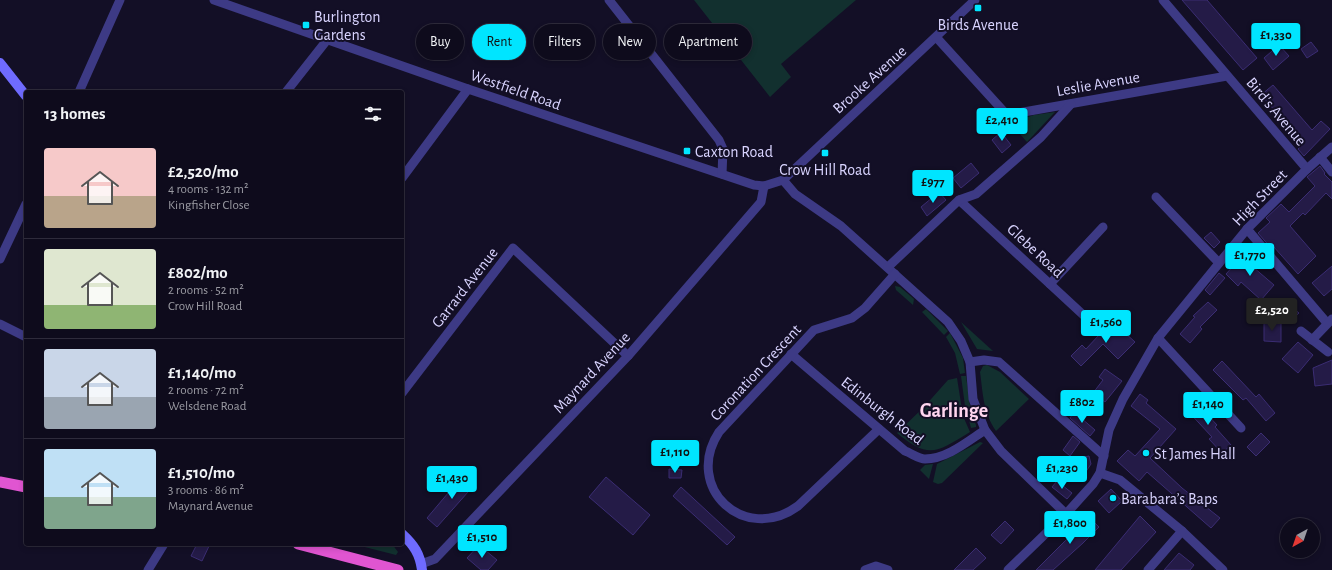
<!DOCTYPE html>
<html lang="en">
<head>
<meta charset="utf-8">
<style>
  :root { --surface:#0e0b1c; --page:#171425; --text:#f1f3f6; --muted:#9b9ba3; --line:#2e2b3b; --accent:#00e5ff }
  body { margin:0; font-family:"Alegreya Sans",sans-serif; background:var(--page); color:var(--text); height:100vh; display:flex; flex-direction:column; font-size:15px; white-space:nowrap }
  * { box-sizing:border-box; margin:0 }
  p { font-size:13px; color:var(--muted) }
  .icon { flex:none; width:22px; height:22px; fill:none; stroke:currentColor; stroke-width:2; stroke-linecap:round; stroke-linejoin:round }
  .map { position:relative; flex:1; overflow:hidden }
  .drawer { position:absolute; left:24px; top:90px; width:380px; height:456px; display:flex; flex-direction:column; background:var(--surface); border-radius:4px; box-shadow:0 2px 6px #0003,0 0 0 1px var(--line) }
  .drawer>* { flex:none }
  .guide { position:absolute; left:416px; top:24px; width:380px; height:36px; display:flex; gap:8px }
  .needle { width:26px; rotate:220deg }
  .buttons { position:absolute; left:1280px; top:518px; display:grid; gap:8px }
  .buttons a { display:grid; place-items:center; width:40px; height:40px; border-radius:50%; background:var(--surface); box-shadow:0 2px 6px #0003,0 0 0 1px var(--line); font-size:20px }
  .price { position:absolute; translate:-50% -34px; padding:0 9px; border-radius:4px; background:var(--accent); color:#111; font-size:13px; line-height:26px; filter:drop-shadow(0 1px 2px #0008) }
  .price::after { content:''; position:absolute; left:50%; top:24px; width:12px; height:9px; margin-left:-6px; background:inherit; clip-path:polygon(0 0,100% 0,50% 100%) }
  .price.current { background:#222; color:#fff }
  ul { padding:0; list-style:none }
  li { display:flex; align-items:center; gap:12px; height:100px; padding:0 20px }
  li+li { border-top:1px solid var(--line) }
  li span { display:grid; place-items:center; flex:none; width:112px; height:80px; border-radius:4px; color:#555 }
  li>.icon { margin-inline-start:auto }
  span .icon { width:48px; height:48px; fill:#fffc; stroke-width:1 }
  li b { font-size:17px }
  h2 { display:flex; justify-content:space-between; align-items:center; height:48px; padding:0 20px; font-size:17px }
  .pill { padding:0 14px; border-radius:18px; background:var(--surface); box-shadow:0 2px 6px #0003,0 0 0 1px var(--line); font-size:14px; line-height:36px }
  .pill.current { background:var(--accent); color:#111 }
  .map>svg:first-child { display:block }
  .green { fill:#12302f }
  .building { fill:#241b47; stroke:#3b2d73 }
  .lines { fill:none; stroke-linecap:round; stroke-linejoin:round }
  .minor { stroke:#3d3a85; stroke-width:9 }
  .secondary { stroke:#6f6bff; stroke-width:10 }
  .trunk { stroke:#e055d1; stroke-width:11 }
  .poi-dot { fill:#00e5ff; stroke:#130f26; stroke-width:1.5 }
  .labels { text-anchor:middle; stroke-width:4; stroke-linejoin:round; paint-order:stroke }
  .poi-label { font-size:16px; fill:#d9d4ff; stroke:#130f26; text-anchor:start }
  .street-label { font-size:16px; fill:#d9d4ff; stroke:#130f26 }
  .district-label { font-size:20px; font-weight:bold; fill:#ffd6f0; stroke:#130f26 }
</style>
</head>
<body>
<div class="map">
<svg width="1332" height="570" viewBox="0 0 1332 570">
  <rect width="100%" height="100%" fill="#130f26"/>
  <g class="green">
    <path d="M694 0H856L781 64 791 77 770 97Z"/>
    <path d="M1055 112 1027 142 1010 123 1034 115Z"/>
    <path d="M895 286 900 287 914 299 913 305 896 290Z"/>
    <path d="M926 309 948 331 944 335 922 312Z"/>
    <path d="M961 322 993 351 977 349Z"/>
    <path d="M950 333 963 358 965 373 960 374 955 353 946 337Z"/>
    <path d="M987 365 1000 372 1029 399 996 431C983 412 983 394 980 372L983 366Z"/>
    <path d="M961 376H966L971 413 976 425V427L971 428 965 406Z"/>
    <path d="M957 378 963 416 970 432C937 452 929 460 897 433L924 407 948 380Z"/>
    <path d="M980 442 983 443 942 483 938 484 933 482 937 464Z"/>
    <path d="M933 464 929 479 920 470 925 465Z"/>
    <path d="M353 544H392L398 552 396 555Z"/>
  </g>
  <g class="building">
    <path d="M1182 0H1207L1257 58 1243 70Z"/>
    <path d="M1311 42 1318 51 1307 58 1301 49Z"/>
    <path d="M1279 45 1289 56 1273 70 1264 58Z"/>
    <path d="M1273 85 1312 130 1321 121 1330 129 1304 156 1298 149 1301 146 1295 140 1298 137 1261 95Z"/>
    <path d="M1001 132 1011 145 1002 153 992 140Z"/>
    <path d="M971 163 979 173 961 188 953 178Z"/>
    <path d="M1320 166 1325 173 1324 174 1332 182V199L1326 193 1305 215 1303 213 1290 226 1316 256 1298 274 1273 246 1271 248 1258 233 1270 222 1266 218 1281 204 1289 212 1315 186 1307 177Z"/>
    <path d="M939 192 946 200 927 216 921 207Z"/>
    <path d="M1211 232 1220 242 1214 248 1204 238Z"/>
    <path d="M1245 253 1257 264 1253 267 1274 285 1261 300 1241 282 1238 286 1226 274Z"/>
    <path d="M1332 266V289L1324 296 1312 283Z"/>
    <path d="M1219 273 1225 278 1210 295 1205 290Z"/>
    <path d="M1284 300 1299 313 1292 320 1278 308Z"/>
    <path d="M1208 302 1217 310 1200 327 1202 329 1190 343 1180 334 1195 317 1193 316Z"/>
    <path d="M1112 321 1135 342 1118 359 1103 344 1081 366 1071 356 1082 345 1086 349Z"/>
    <path d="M1264 321 1281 322V342L1264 341Z"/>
    <path d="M1298 342 1313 355 1298 373 1282 359Z"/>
    <path d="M1332 360V384L1315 386 1313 368Z"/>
    <path d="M1222 361 1256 397 1259 394 1275 413 1266 421 1246 398 1243 400 1213 370Z"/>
    <path d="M1105 369 1122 381 1105 402 1093 393 1103 380 1099 377Z"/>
    <path d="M1140 394 1148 400 1146 403 1176 429 1150 458 1182 488 1220 518 1211 528 1147 472 1139 481 1117 461 1128 450 1135 456 1160 429 1131 406Z"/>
    <path d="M1194 400 1217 425 1215 427 1231 445 1222 453 1209 439 1212 437 1185 408Z"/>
    <path d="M1074 412 1095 430 1090 436 1070 418Z"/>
    <path d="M1261 433 1270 442 1256 456 1247 447Z"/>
    <path d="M1073 436 1080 442 1070 456 1063 450Z"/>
    <path d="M1089 456 1091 464 1083 476 1079 458Z"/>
    <path d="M669 469 682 470 681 478H669Z"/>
    <path d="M465 473 476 483 437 527 427 518Z"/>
    <path d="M606 477 650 515 633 535 589 497Z"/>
    <path d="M1057 481 1072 493 1067 499 1052 487Z"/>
    <path d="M681 487 735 537 727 545 673 496Z"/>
    <path d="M1111 489 1122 501 1109 513 1098 501Z"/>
    <path d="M1140 516 1156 532 1121 570H1095Z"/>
    <path d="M1089 517 1099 527 1083 543 1053 570H1036Z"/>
    <path d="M1005 521 1014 530 1001 544 991 535Z"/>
    <path d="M197 544H210L202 561 191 556Z"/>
    <path d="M479 545 497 560 488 570H481L467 558Z"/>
    <path d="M976 548 986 558 973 570H954Z"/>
    <path d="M1179 553 1194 565 1190 570H1164Z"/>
  </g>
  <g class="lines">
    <g class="minor">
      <path d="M214 0 468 89 754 185 764 186 783 180 975 0"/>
      <path d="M609 0 719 140 723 149 722 174"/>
      <path d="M1163 0 1307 169"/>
      <path d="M936 37 1007 115 1227 76"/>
      <path d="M79 92 120 0"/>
      <path d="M286 92 327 40"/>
      <path d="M1320 157 1332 172"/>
      <path d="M402 178 468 89"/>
      <path d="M783 180 795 194 841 226 948 322 961 341 970 362 973 399 985 430 1001 451 1066 514"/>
      <path d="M1156 197 1219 263"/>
      <path d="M959 200 1092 323"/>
      <path d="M1247 229 1327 323"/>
      <path d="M0 259 26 204"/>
      <path d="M888 267 959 200 976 194 1041 137 1071 104"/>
      <path d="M1050 284 1103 227"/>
      <path d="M0 324 26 337"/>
      <path d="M1301 331 1328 352"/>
      <path d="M1158 338 1241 428"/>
      <path d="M1312 340 1332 319"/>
      <path d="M791 354 905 451C911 453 919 459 925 459 947 459 968 441 985 430"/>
      <path d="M970 362 984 360 999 362 1104 456"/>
      <path d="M402 393 513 248 628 356"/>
      <path d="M879 429 798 506C744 545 683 487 719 432L814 330 852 318 865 308 895 274"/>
      <path d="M1100 473 1120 480 1182 531 1223 570"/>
      <path d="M421 564 435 559 628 356 761 202 764 186"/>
      <path d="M148 570 164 544"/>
      <path d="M865 570 876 566 888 570"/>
      <path d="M1008 570 1066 514 1093 484 1100 473 1109 430 1123 399 1158 338 1247 229 1307 169 1332 147"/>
      <path d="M1148 570 1182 531"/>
    </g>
    <g class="secondary">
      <path d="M0 63 26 96"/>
      <path d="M402 534C414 545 420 554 422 570"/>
    </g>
    <g class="trunk">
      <path d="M0 482 26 487"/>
      <path d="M298 544 398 570"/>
    </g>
  </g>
  <g class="poi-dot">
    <rect x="974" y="4" width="8" height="8" rx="2"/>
    <rect x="302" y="21" width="8" height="8" rx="2"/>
    <rect x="683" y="147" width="8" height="8" rx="2"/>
    <rect x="821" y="149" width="8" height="8" rx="2"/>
    <circle cx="1146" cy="453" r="4"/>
    <circle cx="1113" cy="498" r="4"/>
  </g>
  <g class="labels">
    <g class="poi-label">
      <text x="314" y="22">Burlington<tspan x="314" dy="18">Gardens</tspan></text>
      <text x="978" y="30" text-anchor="middle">Birds Avenue</text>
      <text x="695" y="157">Caxton Road</text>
      <text x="825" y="175" text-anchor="middle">Crow Hill Road</text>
      <text x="1154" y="459">St James Hall</text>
      <text x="1121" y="504">Barabara’s Baps</text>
    </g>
    <g class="street-label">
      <text transform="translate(869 79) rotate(-42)" y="6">Brooke Avenue</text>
      <text transform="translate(1098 83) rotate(-10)" y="6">Leslie Avenue</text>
      <text transform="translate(516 89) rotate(19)" y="6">Westfield Road</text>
      <text transform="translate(1277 111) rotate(50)" y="6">Bird's Avenue</text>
      <text transform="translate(1259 197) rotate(-46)" y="6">High Street</text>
      <text transform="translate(1036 250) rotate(43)" y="6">Glebe Road</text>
      <text transform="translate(464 287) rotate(-52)" y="6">Garrard Avenue</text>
      <text transform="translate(591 372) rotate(-47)" y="6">Maynard Avenue</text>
      <text transform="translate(755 372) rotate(-47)" y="6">Coronation Crescent</text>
      <text transform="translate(883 410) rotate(38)" y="6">Edinburgh Road</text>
    </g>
    <g class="district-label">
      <text x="954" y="417">Garlinge</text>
    </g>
  </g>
</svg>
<div class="buttons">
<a><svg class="needle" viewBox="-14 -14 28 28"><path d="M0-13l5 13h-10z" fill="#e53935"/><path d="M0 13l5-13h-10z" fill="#9b9ba3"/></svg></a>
</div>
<b class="price" style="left:1276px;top:57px">£1,330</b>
<b class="price" style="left:1002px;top:142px">£2,410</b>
<b class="price" style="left:933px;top:204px">£977</b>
<b class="price" style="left:1250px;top:277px">£1,770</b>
<b class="price current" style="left:1272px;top:332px">£2,520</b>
<b class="price" style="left:1106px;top:344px">£1,560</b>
<b class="price" style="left:1082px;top:424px">£802</b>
<b class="price" style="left:1208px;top:426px">£1,140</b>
<b class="price" style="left:675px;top:474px">£1,110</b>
<b class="price" style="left:1062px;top:490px">£1,230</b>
<b class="price" style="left:452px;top:500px">£1,430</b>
<b class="price" style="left:1070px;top:545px">£1,800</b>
<b class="price" style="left:482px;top:559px">£1,510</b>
<div class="guide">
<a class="pill">Buy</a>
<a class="pill current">Rent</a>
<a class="pill">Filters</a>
<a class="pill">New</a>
<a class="pill">Apartment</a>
</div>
<section class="drawer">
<h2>13 homes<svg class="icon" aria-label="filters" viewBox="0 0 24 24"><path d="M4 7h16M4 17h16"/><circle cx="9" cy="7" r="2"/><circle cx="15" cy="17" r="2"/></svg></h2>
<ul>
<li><span style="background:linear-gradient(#f6c9c9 60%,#b9a48a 0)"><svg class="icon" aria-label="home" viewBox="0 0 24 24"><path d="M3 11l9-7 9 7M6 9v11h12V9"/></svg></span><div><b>£2,520/mo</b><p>4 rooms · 132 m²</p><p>Kingfisher Close</p></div></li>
<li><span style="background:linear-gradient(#dfe7d0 70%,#8fb573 0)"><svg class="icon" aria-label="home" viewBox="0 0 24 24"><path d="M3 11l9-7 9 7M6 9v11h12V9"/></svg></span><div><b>£802/mo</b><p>2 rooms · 52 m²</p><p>Crow Hill Road</p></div></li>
<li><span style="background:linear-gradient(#c9d6e8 60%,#9aa5b1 0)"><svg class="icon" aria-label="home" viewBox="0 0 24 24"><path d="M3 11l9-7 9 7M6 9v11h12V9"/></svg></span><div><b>£1,140/mo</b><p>2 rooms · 72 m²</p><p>Welsdene Road</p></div></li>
<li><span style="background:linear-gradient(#bfe0f5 60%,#7fa58c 0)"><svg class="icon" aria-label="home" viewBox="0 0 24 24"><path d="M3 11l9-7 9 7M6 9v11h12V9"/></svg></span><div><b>£1,510/mo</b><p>3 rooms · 86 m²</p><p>Maynard Avenue</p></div></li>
</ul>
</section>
</div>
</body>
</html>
